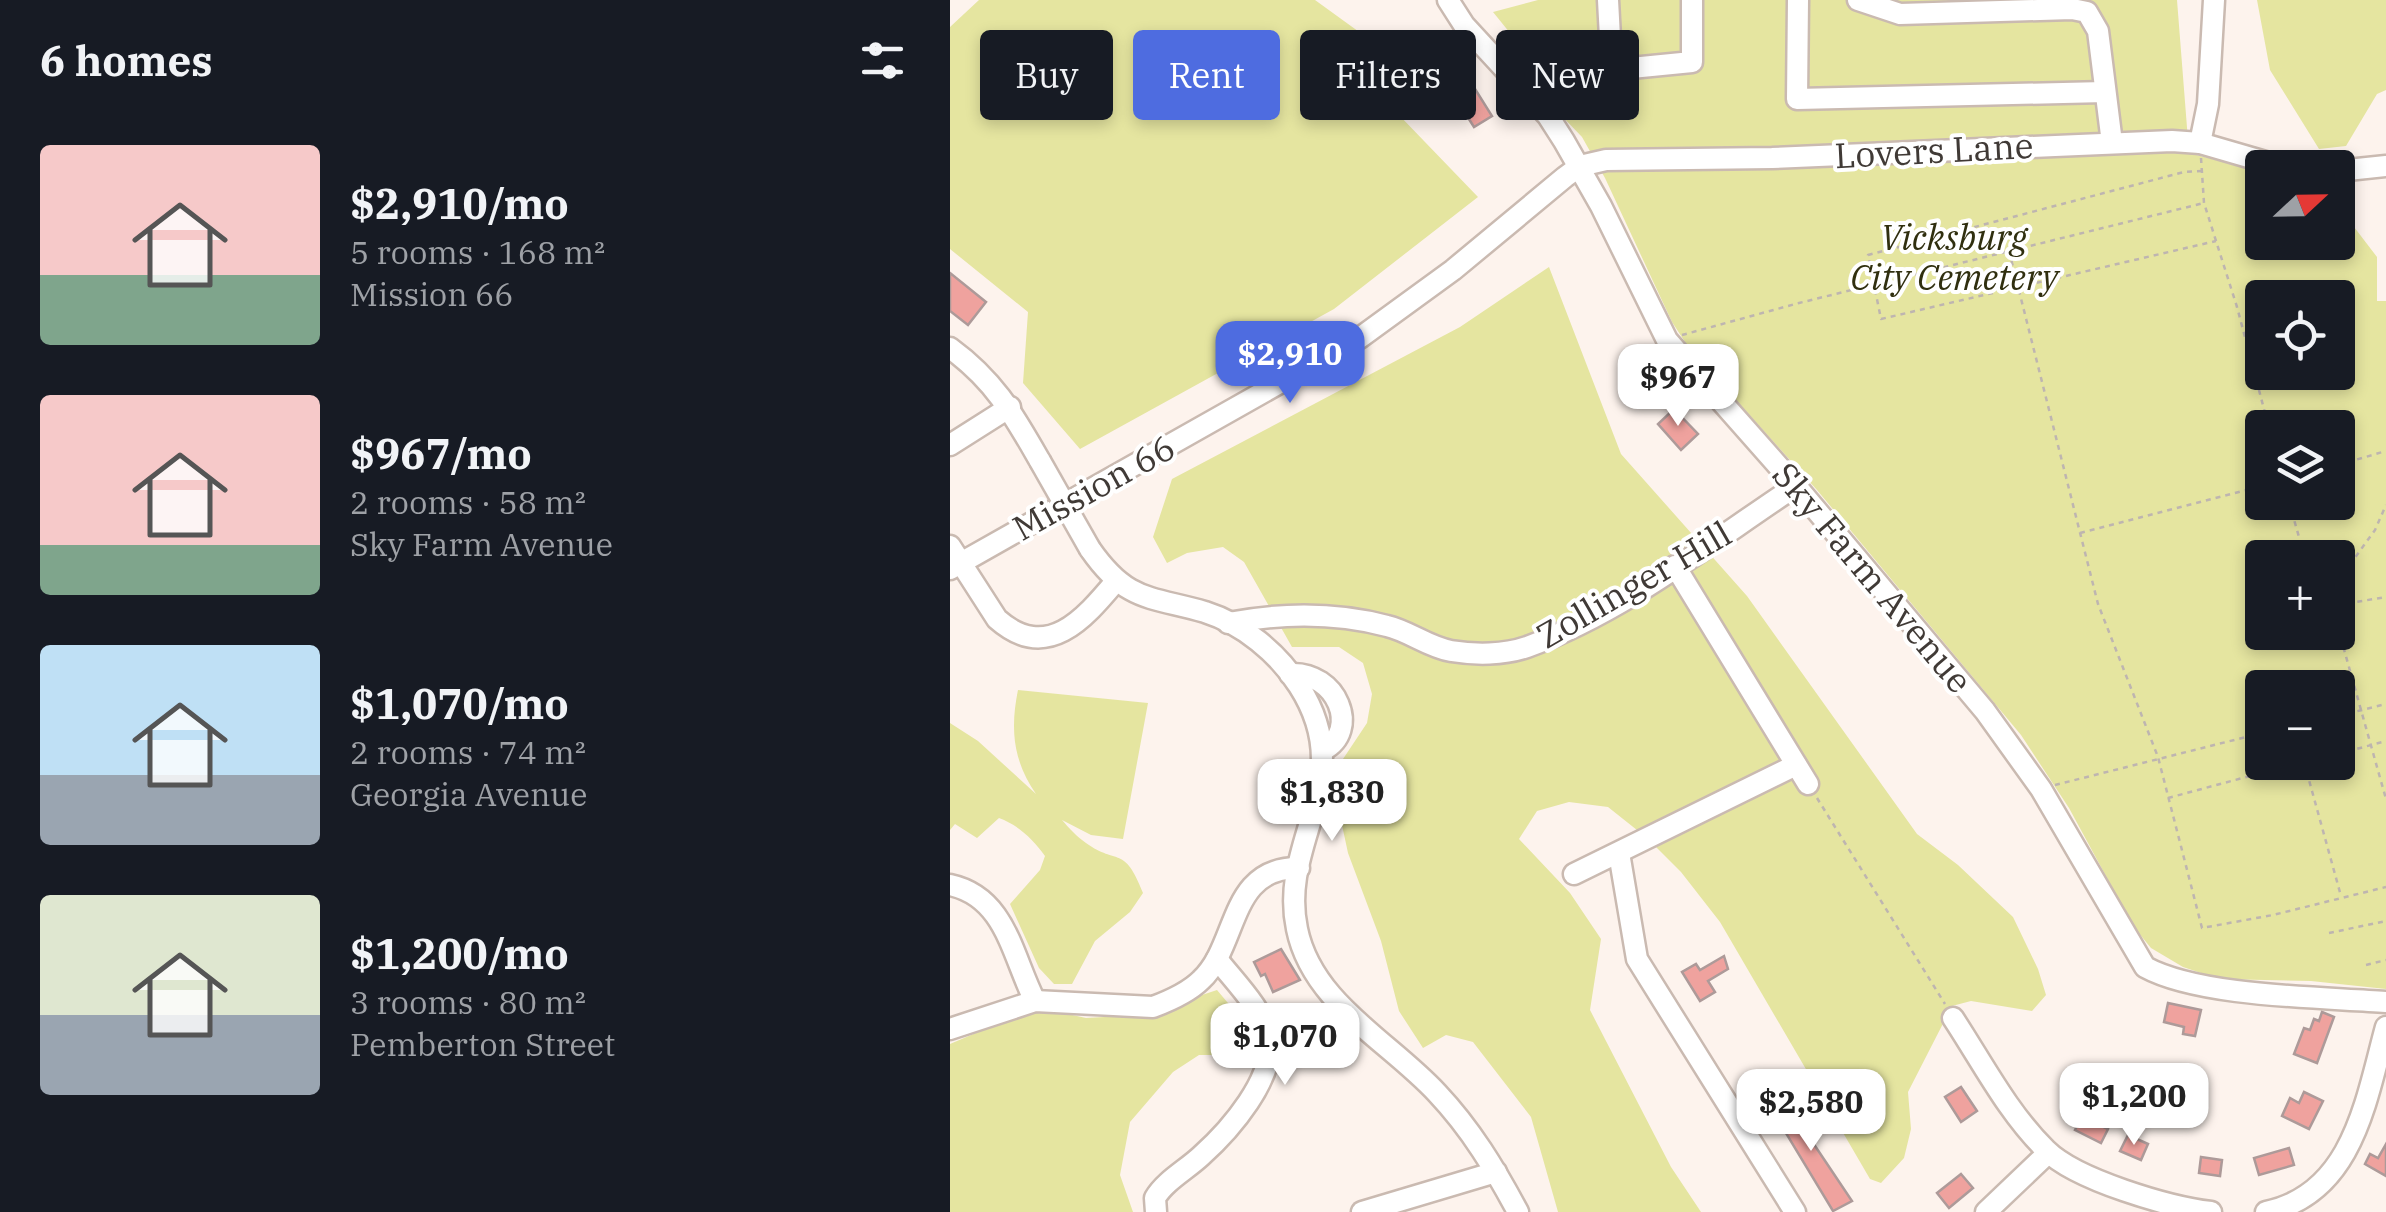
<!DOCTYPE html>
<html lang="en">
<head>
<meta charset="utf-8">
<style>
  :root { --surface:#171b24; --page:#242831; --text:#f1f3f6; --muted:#9ea1a6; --accent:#4e6ce0 }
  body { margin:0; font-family:"IBM Plex Serif",serif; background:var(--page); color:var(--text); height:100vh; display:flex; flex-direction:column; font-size:38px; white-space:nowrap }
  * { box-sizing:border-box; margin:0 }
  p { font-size:32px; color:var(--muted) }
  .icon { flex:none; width:55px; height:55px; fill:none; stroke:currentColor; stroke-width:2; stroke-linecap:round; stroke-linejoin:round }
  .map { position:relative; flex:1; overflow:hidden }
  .sheet { display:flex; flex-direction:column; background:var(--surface); width:950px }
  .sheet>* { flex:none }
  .top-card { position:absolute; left:30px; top:30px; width:950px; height:90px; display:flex; gap:20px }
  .needle { width:65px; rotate:68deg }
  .buttons { position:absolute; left:1295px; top:150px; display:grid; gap:20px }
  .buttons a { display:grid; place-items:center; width:110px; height:110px; border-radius:10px; background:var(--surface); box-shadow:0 5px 15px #0003; font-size:50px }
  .price { position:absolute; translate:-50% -85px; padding:0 22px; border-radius:20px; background:#fff; color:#222; font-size:32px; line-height:65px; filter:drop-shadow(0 2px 5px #0008) }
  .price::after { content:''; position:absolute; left:50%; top:60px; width:30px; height:22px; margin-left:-15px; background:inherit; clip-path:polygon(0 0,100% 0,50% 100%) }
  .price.on { background:var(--accent); color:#fff }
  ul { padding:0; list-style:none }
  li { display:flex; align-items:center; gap:30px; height:250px; padding:0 40px }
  li span { display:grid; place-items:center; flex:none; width:280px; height:200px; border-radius:10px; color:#555 }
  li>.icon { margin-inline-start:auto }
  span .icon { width:120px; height:120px; fill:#fffc; stroke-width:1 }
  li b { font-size:42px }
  h2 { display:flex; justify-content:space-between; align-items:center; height:120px; padding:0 40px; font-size:42px }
  .pill { padding:0 35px; border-radius:10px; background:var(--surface); box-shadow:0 5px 15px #0003; font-size:35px; line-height:90px }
  .pill.on { background:var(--accent); color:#fff }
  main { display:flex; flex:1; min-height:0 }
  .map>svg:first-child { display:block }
  .green { fill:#e5e5a0; fill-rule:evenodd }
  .building { fill:#efa29e; stroke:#ad9a99; stroke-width:2.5 }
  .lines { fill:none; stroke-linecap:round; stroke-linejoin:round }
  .minor-casing { stroke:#cabab1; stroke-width:25 }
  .path { stroke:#beb5b0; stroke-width:2.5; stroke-dasharray:5 5; stroke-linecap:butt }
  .minor { stroke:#fff; stroke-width:20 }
  .minor-bridge-casing { stroke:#cabab1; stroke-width:25; stroke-linecap:butt }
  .minor-bridge { stroke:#fff; stroke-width:20 }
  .labels { text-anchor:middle; stroke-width:8; stroke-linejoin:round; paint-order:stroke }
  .street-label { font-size:35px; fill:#403a36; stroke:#fff }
  .park-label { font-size:35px; font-style:italic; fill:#302f0f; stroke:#fff }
</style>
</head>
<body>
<main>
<section class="sheet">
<h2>6 homes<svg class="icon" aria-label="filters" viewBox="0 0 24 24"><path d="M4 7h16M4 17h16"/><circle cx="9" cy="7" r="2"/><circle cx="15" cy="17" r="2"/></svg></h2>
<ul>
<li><span style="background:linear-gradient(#f6c9c9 65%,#7fa58c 0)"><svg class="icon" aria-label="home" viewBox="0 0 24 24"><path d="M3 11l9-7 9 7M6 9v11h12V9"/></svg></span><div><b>$2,910/mo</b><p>5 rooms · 168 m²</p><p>Mission 66</p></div></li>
<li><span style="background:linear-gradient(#f6c9c9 75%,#7fa58c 0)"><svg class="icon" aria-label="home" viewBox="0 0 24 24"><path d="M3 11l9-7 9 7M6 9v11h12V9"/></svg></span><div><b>$967/mo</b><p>2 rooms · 58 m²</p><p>Sky Farm Avenue</p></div></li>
<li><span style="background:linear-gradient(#bfe0f5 65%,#9aa5b1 0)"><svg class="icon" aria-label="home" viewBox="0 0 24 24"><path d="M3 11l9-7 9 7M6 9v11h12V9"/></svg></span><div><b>$1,070/mo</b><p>2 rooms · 74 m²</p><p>Georgia Avenue</p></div></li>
<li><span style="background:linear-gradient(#dfe7d0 60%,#9aa5b1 0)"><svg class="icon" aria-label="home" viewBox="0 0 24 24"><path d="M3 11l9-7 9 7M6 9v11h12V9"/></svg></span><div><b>$1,200/mo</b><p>3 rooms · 80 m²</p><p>Pemberton Street</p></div></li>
</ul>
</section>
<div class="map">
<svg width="1436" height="1212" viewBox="0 0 1436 1212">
  <rect width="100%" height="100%" fill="#fdf3ed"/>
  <g class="green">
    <path d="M29 0H365L452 63 448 114 528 197 384 309 130 449 73 383 78 312 0 249V27Z"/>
    <path d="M588 0H1227L1239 153 1312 172V242H1388V206L1427 257V301H1436V989L1361 981 1269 979 1233 967 1201 948 1183 926 1119 808 1071 735 867 490 739 348 722 322 655 178 632 137 608 112 602 85 543 12ZM1312 298H1388V372H1312ZM1312 428H1388V502H1312ZM1312 558H1388V632H1312ZM1312 688H1388V762H1312Z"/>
    <path d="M1307 0H1436V90L1427 94 1396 146 1369 149 1320 70Z"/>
    <path d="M599 267 671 454 797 596 967 834 1008 865 1063 917 1088 969 1096 995 1082 1011 1021 1001 1002 1006 958 1092 961 1129 954 1158 931 1183 920 1179 770 922 731 872 697 838 658 807 619 802 587 811 569 839 620 893 651 939 640 1010 721 1167 751 1212H608L581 1117 523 1042 496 1035 473 1048 449 1011 431 941 398 853 392 825 393 759 417 723 422 694 413 663 389 647H342L294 562 273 547 237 553 217 563 203 537 222 479 510 327Z"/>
    <path d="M68 690 198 703 173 839 141 835 112 820C119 828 127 837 136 843 168 866 174 844 193 893L180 912 145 941 122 984H104L89 968 60 904 90 870 95 856C83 839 68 825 49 818L27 838 5 824 0 830V723L28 741 86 794C63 761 60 729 68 690Z"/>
    <path d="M267 990 299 1028 298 1037 281 1055H249L223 1072 180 1122 170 1175 183 1212H0V1044L54 1021 95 1009 136 1018 192 1015Z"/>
  </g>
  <g class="building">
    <path d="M510 46 524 68 515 73 542 116 524 127 503 94 488 104 468 72Z"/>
    <path d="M0 273 36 302 18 325 0 311Z"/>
    <path d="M724 409 748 434 731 450 708 424Z"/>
    <path d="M331 949 350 980 323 992 315 974 311 976 304 962Z"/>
    <path d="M774 956 778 969 758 981 765 992 750 1001 732 972 746 964 750 970Z"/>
    <path d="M1218 1003 1251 1010 1245 1036 1233 1034 1234 1027 1214 1022Z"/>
    <path d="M1372 1012 1384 1017 1367 1063 1344 1054 1354 1028 1360 1030 1364 1019 1369 1021Z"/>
    <path d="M1011 1087 1027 1111 1011 1122 995 1097Z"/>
    <path d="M1354 1092 1373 1101 1359 1129 1332 1116 1340 1098 1349 1103Z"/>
    <path d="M847 1095 856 1109 845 1116 902 1201 883 1211 822 1110Z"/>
    <path d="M1132 1117 1158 1129 1151 1143 1125 1130Z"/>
    <path d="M1178 1135 1198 1144 1191 1160 1170 1151Z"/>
    <path d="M1436 1144V1176L1415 1164 1420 1154 1428 1158Z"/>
    <path d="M1339 1148 1344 1165 1309 1175 1304 1158Z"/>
    <path d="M1251 1157 1272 1160 1270 1176 1249 1173Z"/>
    <path d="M1011 1174 1023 1188 999 1208 987 1193Z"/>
  </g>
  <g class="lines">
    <defs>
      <g id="minor">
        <path d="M498 0 514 25 598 116 614 141 651 206 717 340 846 486 1035 711 1091 789 1195 967C1250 997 1371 997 1436 1002"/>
        <path d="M658 0 661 56 664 64 671 69 742 62V0"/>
        <path d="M848 0 847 99 1155 92"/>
        <path d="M908 0 950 14 1122 9 1137 12 1148 31 1162 143"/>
        <path d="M1250 143 1258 104 1264 0"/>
        <path d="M1388 171 1436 166"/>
        <path d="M0 348C45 381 63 414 90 461"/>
        <path d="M0 445 60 407"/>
        <path d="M0 546 47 619C97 663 134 619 166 581"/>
        <path d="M140 549C177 602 199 596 255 612 293 624 328 653 349 686 410 781 328 840 347 929 362 1003 439 1041 487 1093 521 1129 545 1169 568 1212"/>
        <path d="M725 566 858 784"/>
        <path d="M0 569 411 337 503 270 615 177 630 166 656 160 822 158 1222 141 1250 143 1336 168"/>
        <path d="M278 623C331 613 384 612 437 626 459 631 478 647 501 651 525 655 554 655 577 647 674 612 761 542 846 486"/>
        <path d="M340 674C387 671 411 731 373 750"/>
        <path d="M669 853 687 959 845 1212"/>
        <path d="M624 874 846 765"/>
        <path d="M0 885C56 897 62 956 85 1001"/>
        <path d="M1003 1018C1032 1062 1058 1113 1096 1150 1126 1180 1219 1207 1261 1212"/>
        <path d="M0 1029 85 1001 203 1007C219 1001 238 993 251 980 289 945 278 867 349 868"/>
        <path d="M206 1212 205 1198C215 1181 236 1170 251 1156 279 1131 326 1078 319 1037 313 1009 284 981 267 959"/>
        <path d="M412 1212 546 1172"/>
        <path d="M1036 1212 1098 1153"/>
        <path d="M1316 1212C1403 1194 1416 1100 1436 1027"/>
      </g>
    </defs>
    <use href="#minor" class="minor-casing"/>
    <g class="path">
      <path d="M1251 158 1254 203 1287 307 1319 428"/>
      <path d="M1252 171 1234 172 918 255 931 319 1266 241"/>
      <path d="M1059 251 1148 604 1208 757 1252 928 1323 915 1436 887"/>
      <path d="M732 335 849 303 1254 203"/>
      <path d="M1388 465 1436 451"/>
      <path d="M1339 502 1355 558"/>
      <path d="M1130 533 1312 486"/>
      <path d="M1388 581 1425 530 1436 505"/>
      <path d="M1388 597 1406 602 1436 597"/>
      <path d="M1388 628 1436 799"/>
      <path d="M1388 716 1436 704"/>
      <path d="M1388 754 1436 741"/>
      <path d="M1354 762 1391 896"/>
      <path d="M1105 785 1312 733"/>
      <path d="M867 798 995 1004"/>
      <path d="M1218 798 1352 762"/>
      <path d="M1379 933 1436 921"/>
      <path d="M1416 965 1436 960"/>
    </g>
    <use href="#minor" class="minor"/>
    <defs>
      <path id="minor-bridge" d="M90 461 140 549"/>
    </defs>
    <use href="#minor-bridge" class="minor-bridge-casing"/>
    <use href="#minor-bridge" class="minor-bridge"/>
  </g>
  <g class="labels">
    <g class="street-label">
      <text transform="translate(984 151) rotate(-3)" y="12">Lovers Lane</text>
      <text transform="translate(144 488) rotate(-29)" y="12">Mission 66</text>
      <text transform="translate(922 578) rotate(50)" y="12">Sky Farm Avenue</text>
      <text transform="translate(684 585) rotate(-30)" y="12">Zollinger Hill</text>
    </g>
    <g class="park-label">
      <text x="1004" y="250">Vicksburg<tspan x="1004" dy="40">City Cemetery</tspan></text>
    </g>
  </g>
</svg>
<div class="buttons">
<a><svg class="needle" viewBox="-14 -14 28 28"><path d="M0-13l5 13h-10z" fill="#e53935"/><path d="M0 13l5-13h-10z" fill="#9ea1a6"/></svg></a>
<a><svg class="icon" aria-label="locate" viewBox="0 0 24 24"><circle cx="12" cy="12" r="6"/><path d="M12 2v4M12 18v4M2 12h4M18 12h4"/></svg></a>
<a><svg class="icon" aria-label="layers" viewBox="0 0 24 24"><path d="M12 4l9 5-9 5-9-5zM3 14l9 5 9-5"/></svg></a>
<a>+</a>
<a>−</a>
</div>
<b class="price on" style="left:340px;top:406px">$2,910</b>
<b class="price" style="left:728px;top:429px">$967</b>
<b class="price" style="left:382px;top:844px">$1,830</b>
<b class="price" style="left:335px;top:1088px">$1,070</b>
<b class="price" style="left:1184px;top:1148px">$1,200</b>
<b class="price" style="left:861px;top:1154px">$2,580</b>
<div class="top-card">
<a class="pill">Buy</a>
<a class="pill on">Rent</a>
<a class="pill">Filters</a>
<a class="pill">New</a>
</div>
</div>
</main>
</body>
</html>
